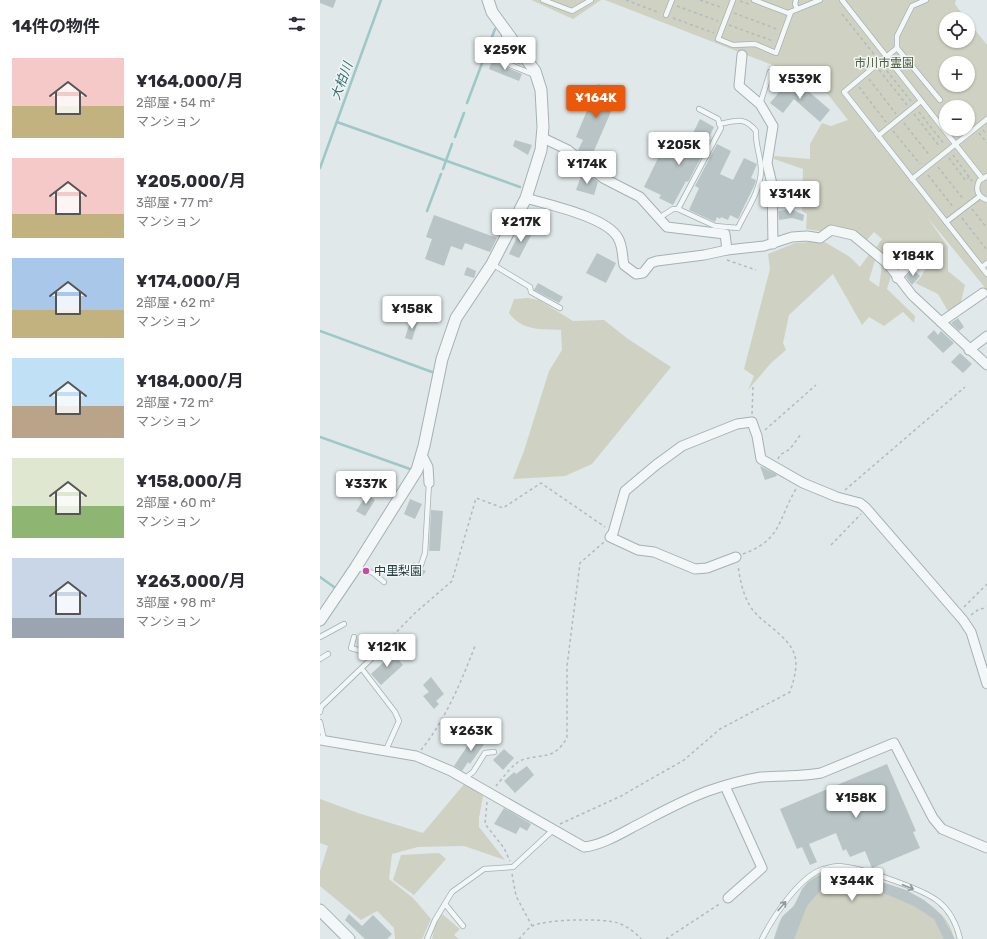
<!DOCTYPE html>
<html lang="ja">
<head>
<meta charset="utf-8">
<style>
  :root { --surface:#fff; --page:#f2f2f3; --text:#2b2b33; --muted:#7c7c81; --accent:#ea580c }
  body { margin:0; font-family:Rubik,"Noto Sans JP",sans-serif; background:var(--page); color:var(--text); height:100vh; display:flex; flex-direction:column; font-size:15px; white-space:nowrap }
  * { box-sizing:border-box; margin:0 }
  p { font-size:13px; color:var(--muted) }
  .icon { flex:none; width:22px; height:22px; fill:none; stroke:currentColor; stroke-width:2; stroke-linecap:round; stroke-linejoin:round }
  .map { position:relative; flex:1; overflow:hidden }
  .details { display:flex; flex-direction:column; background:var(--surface); width:320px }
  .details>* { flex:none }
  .controls { position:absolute; left:619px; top:12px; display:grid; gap:8px }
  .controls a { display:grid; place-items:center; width:36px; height:36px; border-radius:50%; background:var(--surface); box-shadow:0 1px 3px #0004; font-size:20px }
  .price { position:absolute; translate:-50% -34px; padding:0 9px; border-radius:4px; background:#fff; color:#222; font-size:13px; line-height:26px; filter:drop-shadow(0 1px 2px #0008) }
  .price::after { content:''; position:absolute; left:50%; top:24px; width:12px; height:9px; margin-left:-6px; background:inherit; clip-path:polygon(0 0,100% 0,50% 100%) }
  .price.current { background:var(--accent); color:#fff }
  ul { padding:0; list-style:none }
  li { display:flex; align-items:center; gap:12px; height:100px; padding:0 12px }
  li span { display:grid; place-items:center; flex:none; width:112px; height:80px; border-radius:0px; color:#555 }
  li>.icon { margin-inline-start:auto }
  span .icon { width:48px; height:48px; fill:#fffc; stroke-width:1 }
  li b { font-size:17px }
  h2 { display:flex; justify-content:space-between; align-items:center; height:48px; padding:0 12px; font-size:17px }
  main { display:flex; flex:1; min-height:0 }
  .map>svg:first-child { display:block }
  .green { fill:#cfd2c2; fill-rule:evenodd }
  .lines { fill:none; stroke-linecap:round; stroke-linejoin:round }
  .stream { stroke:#9dc8c7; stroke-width:2.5 }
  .building { fill:#b8c4c5 }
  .service-casing { stroke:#a5b1b3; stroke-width:6 }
  .minor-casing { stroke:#a5b1b3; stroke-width:11 }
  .tertiary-casing { stroke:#a5b1b3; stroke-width:13 }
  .path { stroke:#b2bbbc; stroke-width:1.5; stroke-dasharray:3 3; stroke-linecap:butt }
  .service { stroke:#f3f7f7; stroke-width:4.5 }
  .minor { stroke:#f3f7f7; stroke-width:9 }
  .tertiary { stroke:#f3f7f7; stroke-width:11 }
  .oneway { stroke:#8e9a9c }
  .poi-dot { fill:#ca4aa1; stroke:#f0f6f6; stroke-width:1.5 }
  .labels { text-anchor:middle; stroke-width:3; stroke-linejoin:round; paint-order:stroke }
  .park-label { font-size:12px; fill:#515b37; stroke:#f0f6f6 }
  .poi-label { font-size:12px; fill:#293d40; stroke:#f0f6f6; text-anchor:start }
  .water-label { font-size:13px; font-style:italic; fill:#357172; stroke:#f0f6f6 }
</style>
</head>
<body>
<main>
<section class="details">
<h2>14件の物件<svg class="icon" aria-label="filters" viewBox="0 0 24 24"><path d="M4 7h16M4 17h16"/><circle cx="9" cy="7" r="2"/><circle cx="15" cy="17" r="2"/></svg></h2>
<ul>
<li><span style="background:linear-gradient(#f6c9c9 60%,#c2b280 0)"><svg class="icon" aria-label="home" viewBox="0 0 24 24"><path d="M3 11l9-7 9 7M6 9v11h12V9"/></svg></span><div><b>¥164,000/月</b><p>2部屋 · 54 m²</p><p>マンション</p></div></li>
<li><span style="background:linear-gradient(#f6c9c9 70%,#c2b280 0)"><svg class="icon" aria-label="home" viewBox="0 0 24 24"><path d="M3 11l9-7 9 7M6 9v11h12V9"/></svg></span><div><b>¥205,000/月</b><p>3部屋 · 77 m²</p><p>マンション</p></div></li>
<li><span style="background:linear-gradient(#a9c7e8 65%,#c2b280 0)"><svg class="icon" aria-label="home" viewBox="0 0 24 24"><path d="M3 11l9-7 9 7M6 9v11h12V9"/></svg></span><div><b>¥174,000/月</b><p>2部屋 · 62 m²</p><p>マンション</p></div></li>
<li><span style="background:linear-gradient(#bfe0f5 60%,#b9a48a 0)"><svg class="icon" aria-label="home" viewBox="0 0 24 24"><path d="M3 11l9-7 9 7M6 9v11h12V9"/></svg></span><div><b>¥184,000/月</b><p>2部屋 · 72 m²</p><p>マンション</p></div></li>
<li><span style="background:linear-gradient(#dfe7d0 60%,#8fb573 0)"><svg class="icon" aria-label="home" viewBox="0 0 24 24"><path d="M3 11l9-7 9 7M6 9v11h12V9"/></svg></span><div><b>¥158,000/月</b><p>2部屋 · 60 m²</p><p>マンション</p></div></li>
<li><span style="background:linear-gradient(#c9d6e8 75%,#9aa5b1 0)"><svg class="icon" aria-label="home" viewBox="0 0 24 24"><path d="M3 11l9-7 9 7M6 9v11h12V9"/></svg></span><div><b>¥263,000/月</b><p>3部屋 · 98 m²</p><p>マンション</p></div></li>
</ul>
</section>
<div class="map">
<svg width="667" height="939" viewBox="0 0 667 939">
  <rect width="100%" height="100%" fill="#e0e8e9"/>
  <g class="green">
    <path d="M211 0H281L253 19Z"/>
    <path d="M285 0H636L635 4 646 19H626V41H648V21L667 45V290L607 217 628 247V271L645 285 640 306 629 313 618 294 595 283 601 277 606 267 600 256 582 248 569 262 555 249 562 239 554 232 546 241 538 233 509 225 505 232 486 229 487 214 482 211 483 169 454 159V156L490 159V144L502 123 511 126 528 120 506 92 486 78ZM626 63H648V85H626ZM626 107H648V129H626Z"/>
    <path d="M503 241 530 257 540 267 550 253 556 257 549 280 559 287 562 265 572 273 567 289 595 316 594 323 583 312 564 326 549 317 542 325 513 274 469 315 463 343 466 350 451 363 428 390 434 376 424 369 450 269 448 254 475 243Z"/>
    <path d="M208 298 219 300 253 321 284 320 308 339 351 367 272 464 245 476 193 479 204 451 229 371 242 350 241 330C221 329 202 331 189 313L194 299Z"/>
    <path d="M145 783 163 796 159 818V827L185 860 144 846 98 847 72 854 69 879 93 898 111 919 102 939H75L74 928 57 911 41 920 0 886V871L8 846 0 843V799L38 813 103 833Z"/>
    <path d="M119 853 126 859 94 895 73 880 81 855Z"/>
    <path d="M516 871C552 879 628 895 634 939H454C456 932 458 922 463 916 466 912 471 910 474 905 488 885 487 873 516 871Z"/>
    <path d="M122 914 140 929 134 935 139 939H112L115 926Z"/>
  </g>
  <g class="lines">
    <g class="stream">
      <path d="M147 103 175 29"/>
      <path d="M17 122 200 187"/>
      <path d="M135 137 144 113"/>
      <path d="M0 168 61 0"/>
      <path d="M123 169 132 144"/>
      <path d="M107 211 121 174"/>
      <path d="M0 331 112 372"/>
      <path d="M0 437 90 469"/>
      <path d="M0 577 14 587"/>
    </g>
  </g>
  <g class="building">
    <path d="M0 0H16L13 8 0 3Z"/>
    <path d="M185 47 190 49 189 53 194 55 192 59 200 62 201 65 181 57Z"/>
    <path d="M172 61 202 74 199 81 169 69Z"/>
    <path d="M472 77 510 110 500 122 474 99 463 113 450 103Z"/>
    <path d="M278 84 299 93 270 160 258 150 263 140 256 137Z"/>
    <path d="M380 119 394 127 388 139 390 140 368 182 366 181 353 205 339 198 341 195 324 187 341 152 356 160 362 150 364 151Z"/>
    <path d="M195 140 212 145 208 155 193 146Z"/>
    <path d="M397 144 411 151 400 174 413 180 424 158 437 164 431 178 436 180 435 184 418 219 410 215 408 220 401 217 400 219 397 217 395 222 369 210 379 188 375 186Z"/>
    <path d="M269 175 278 182 274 195 256 190 261 176 268 178Z"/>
    <path d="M471 209 484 215 483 221 472 218 459 220 458 211Z"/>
    <path d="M114 215 177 238 170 252 145 243 142 250 131 246 124 266 105 259 112 239 106 237Z"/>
    <path d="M208 227 214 230 199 258 189 254 197 237 199 234 201 235Z"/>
    <path d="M277 253 296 263 286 283 266 273Z"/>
    <path d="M147 267 156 271 154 278 144 275Z"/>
    <path d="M593 269 600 276 592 285 586 277Z"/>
    <path d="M218 283 243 297 239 303 214 290Z"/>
    <path d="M638 318 644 327 639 331 631 323Z"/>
    <path d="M91 319 98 321 92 340 85 338Z"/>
    <path d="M614 330 618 335 621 331 634 343 623 353 607 337Z"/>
    <path d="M640 353 652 364 643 373 631 362Z"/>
    <path d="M440 466 456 474 457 476 445 480Z"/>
    <path d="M47 494 55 500 45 516 36 511Z"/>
    <path d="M90 499 102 504 95 519 84 514Z"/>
    <path d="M111 510 123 511 120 551H109Z"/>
    <path d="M94 562 98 568 106 571 101 578 89 569Z"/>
    <path d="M69 649 83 665 61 685 51 674 65 661 61 657Z"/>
    <path d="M111 677 124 694 116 701 119 704 114 709 103 696 109 692 103 685Z"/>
    <path d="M156 733 167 740 150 764 148 762 142 771 134 766Z"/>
    <path d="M184 749 194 758 183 770 173 760Z"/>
    <path d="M567 764 596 831 593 832 600 848 552 868 545 851 530 857 526 849 523 851 516 833 489 844 497 862 490 865 482 847 477 849 460 809Z"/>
    <path d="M207 766 214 775 195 793 184 781 194 772 196 774Z"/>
    <path d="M184 808 211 824 207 831 200 827 196 834 174 824Z"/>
    <path d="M516 871 568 884 586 890 604 900 622 916 635 939H624L614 919 594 906 561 892 513 883 503 887 487 906 474 939H454L462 917 474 906 482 889 488 882 504 873Z"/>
    <path d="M29 914 42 926 53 915 72 934 67 939H45L25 920Z"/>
  </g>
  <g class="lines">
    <defs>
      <g id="service">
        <path d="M223 0 252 11 271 0"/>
        <path d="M413 0 398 39 413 45 435 44 456 53 471 12"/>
        <path d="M434 0 468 13 500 0"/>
        <path d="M476 0 475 4 477 9"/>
        <path d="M522 0 662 178"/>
        <path d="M346 15 352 0"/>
        <path d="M186 32 176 59 212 74 213 72"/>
        <path d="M577 48V36L592 6 606 0"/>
        <path d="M620 100 577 48 524 92 667 274"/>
        <path d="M440 104 450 72"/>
        <path d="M379 109 398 119 401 128 358 209 395 226 418 228C426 211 441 190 441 170 441 156 435 145 436 131 424 116 417 121 399 124"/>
        <path d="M558 136 601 101"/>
        <path d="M667 176 659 181C655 190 658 197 667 200"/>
        <path d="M592 179 667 119"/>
        <path d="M339 218 353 209H358"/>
        <path d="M626 222 660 196"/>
        <path d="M172 264 210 287 211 292 240 308"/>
        <path d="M662 267 667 263"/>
        <path d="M101 565 105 553 109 483"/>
        <path d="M36 567 53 573 64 582"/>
        <path d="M0 637 24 624"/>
        <path d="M0 659 8 654"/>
        <path d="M42 669 75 712 79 721 66 750"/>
        <path d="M0 712 1 707 52 658 48 653 31 648 34 637"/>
        <path d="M0 722 4 740"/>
        <path d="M144 779 153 772 165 753 174 752"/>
        <path d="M125 904 143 926"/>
        <path d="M107 939 115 920 132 892 164 869 193 867 233 830"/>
        <path d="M442 939C453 917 479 877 503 869 508 868 514 866 519 866 539 867 604 889 619 902 630 911 637 926 640 939"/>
      </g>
      <g id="minor">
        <path d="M422 55 419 86 440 104 453 126 447 163 452 184 453 244"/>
        <path d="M223 138 248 150 283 178 320 197 347 227 405 234 407 250 444 246 472 237 487 236 500 238 511 230 533 235 568 264 592 295 667 365"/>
        <path d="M206 198C229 205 287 217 298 238 303 246 302 256 304 265L316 274 323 273 331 263 337 261 384 255 407 250"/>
        <path d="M577 278 596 257"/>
        <path d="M621 322 663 293"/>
        <path d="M649 350 667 336"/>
        <path d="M102 455 108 467 109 483"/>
        <path d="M416 557 387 568 375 569 334 552 318 550 290 537 293 533 305 491 336 465 362 446 417 424 432 422 437 436 441 459 483 483 517 497 540 503 546 508 643 620 651 632 667 684"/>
        <path d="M0 740 96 756 131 771 264 847C282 845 300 834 317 825 340 813 363 800 388 791 405 785 423 780 441 777 461 775 481 777 501 773L574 743 613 818 622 829 667 848"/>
        <path d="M405 786 442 868 408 898"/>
      </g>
      <g id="tertiary">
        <path d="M0 620 36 567 97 470 104 446 122 359 136 318 172 264 206 198 221 150 223 127 221 90 215 71 172 12 168 0"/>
        <path d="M0 910 29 939"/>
      </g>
    </defs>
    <use href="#service" class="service-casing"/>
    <use href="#minor" class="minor-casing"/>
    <use href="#tertiary" class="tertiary-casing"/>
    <g class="path">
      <path d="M306 0 340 13"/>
      <path d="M380 0 403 8"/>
      <path d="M420 1 429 4"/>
      <path d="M357 6 398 21"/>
      <path d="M414 13 457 29"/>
      <path d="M522 14 557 58"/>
      <path d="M353 18 394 33"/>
      <path d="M409 25 453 41"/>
      <path d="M563 66 591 101"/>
      <path d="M559 70 587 105"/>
      <path d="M549 79 576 114"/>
      <path d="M539 87 566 122"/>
      <path d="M599 112 625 145"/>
      <path d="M594 114 620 147"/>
      <path d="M584 123 610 156"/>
      <path d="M663 130 667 135"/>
      <path d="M573 131 600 164"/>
      <path d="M659 133 667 143"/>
      <path d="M633 155 652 181"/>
      <path d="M629 158 645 180 649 177"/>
      <path d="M618 167 644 200"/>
      <path d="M608 175 634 208"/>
      <path d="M652 209 667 228"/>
      <path d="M642 218 667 250"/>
      <path d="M407 260 436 270"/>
      <path d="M432 414 433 386"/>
      <path d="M445 430 496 385"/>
      <path d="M458 459 460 455 470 449 481 434"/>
      <path d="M525 490 645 387"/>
      <path d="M511 545 541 514"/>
      <path d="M423 554C462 540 458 519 476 489"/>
      <path d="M644 607 667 584"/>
      <path d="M651 615 659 609 667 608"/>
      <path d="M56 653 95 613 132 581 156 498 183 508 221 483 285 527"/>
      <path d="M101 750C126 719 141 682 155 646"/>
      <path d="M176 786C182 779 193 763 202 760 223 753 233 761 247 738V666L260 563 284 542"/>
      <path d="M167 802 165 824 184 848 190 861"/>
      <path d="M240 824 301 796 364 760 400 729 470 692C481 658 478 649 450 626 444 621 437 616 432 609 423 596 420 580 418 565"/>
      <path d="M192 874 196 896 212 926"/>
      <path d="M199 939C203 935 208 928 212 926 226 919 284 918 298 923 307 926 315 932 321 939"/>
      <path d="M346 939 401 903"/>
    </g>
    <use href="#service" class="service"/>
    <use href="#minor" class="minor"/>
    <use href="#tertiary" class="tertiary"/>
  </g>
  <defs><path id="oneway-shaft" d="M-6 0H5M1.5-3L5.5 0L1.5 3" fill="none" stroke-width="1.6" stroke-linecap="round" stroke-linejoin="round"/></defs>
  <g class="oneway">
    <use href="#oneway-shaft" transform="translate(588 887) rotate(21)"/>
    <use href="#oneway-shaft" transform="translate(462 906) rotate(-49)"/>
  </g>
  <circle class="poi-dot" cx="46" cy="571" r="4"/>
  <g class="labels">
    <g class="park-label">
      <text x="564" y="67">市川市霊園</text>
    </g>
    <g class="poi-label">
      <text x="54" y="575">中里梨園</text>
    </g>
    <g class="water-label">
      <text transform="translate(21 81) rotate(-70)" y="5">大柏川</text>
    </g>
  </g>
</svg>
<div class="controls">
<a><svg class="icon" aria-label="locate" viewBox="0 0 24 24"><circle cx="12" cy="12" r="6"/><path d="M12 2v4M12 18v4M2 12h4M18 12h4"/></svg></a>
<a>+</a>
<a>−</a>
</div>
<b class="price" style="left:185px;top:71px">¥259K</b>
<b class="price" style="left:480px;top:100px">¥539K</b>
<b class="price current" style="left:276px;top:119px">¥164K</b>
<b class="price" style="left:359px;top:166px">¥205K</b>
<b class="price" style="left:267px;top:185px">¥174K</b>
<b class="price" style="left:470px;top:215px">¥314K</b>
<b class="price" style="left:201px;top:243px">¥217K</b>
<b class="price" style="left:593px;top:277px">¥184K</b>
<b class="price" style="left:92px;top:330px">¥158K</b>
<b class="price" style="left:46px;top:505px">¥337K</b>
<b class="price" style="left:67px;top:668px">¥121K</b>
<b class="price" style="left:151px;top:752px">¥263K</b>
<b class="price" style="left:536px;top:819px">¥158K</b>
<b class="price" style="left:532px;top:902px">¥344K</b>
</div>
</main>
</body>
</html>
